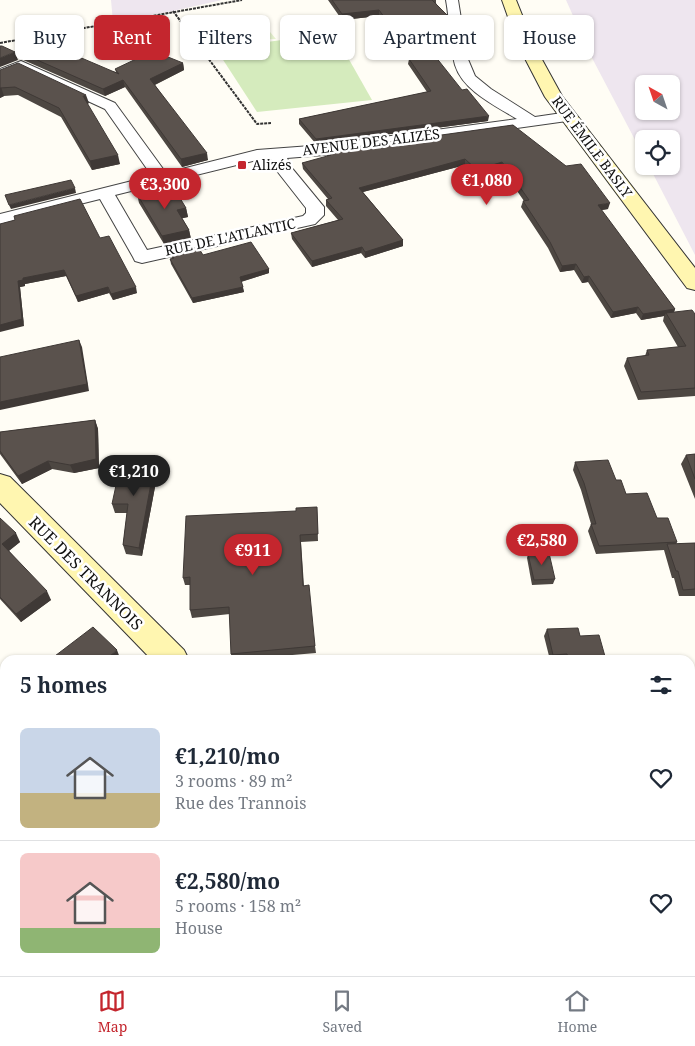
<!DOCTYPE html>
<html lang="en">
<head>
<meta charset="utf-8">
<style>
  :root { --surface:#fff; --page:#f6f6f7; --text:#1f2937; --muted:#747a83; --line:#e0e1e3; --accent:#c4262e }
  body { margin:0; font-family:"Noto Serif",serif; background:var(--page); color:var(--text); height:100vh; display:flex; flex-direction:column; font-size:19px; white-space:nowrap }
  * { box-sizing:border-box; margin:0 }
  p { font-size:16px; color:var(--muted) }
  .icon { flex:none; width:28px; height:28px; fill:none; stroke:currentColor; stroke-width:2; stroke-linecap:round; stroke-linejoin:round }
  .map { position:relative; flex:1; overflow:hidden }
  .details { position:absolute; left:0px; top:655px; width:695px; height:321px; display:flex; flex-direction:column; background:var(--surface); border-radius:15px 15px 0 0; box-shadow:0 1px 4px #0004 }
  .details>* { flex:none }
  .top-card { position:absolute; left:15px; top:15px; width:665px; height:45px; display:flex; gap:10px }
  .needle { width:32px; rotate:320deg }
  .tools { position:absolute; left:635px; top:75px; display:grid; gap:10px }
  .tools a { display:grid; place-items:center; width:45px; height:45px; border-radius:8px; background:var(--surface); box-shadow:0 1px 4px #0004; font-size:25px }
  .price { position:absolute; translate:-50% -42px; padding:0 11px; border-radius:18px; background:var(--accent); color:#fff; font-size:16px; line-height:32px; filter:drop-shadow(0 1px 2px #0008) }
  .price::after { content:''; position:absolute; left:50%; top:30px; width:15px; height:11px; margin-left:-8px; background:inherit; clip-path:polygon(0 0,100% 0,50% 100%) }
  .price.active { background:#222; color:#fff }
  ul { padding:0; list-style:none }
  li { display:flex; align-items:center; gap:15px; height:125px; padding:0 20px }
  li+li { border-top:1px solid var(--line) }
  li span { display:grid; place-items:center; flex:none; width:140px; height:100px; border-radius:8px; color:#555 }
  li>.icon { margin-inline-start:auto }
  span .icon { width:60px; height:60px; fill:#fffc; stroke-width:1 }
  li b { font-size:21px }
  h2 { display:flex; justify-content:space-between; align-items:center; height:60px; padding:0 20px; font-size:21px }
  .tag { padding:0 18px; border-radius:8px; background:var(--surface); box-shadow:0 1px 4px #0004; font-size:18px; line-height:45px }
  .tag.active { background:var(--accent); color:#fff }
  .tabs { display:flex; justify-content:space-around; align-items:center; height:70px; border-top:1px solid var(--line); background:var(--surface); font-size:14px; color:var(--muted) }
  .tabs a { display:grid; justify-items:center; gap:2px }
  .tabs .active { color:var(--accent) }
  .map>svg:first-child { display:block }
  .industrial { fill:#eee6ef; fill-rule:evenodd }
  .green { fill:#d5ebbd }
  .pitch { fill:#e6f2cf }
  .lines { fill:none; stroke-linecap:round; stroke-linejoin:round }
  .street-casing { stroke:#444; stroke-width:2 }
  .secondary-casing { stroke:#333; stroke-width:2 }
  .path { stroke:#333; stroke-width:2; stroke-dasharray:3 1; stroke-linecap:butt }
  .street { fill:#fff; fill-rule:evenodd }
  .secondary { fill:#fff6b0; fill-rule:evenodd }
  .rail-casing { stroke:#c4262e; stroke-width:7 }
  .rail { stroke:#fff; stroke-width:5; stroke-dasharray:14; stroke-linecap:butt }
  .wall { fill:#4d4742 }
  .shaded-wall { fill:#3f3936 }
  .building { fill:#5a524d; stroke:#3f3936 }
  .poi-dot { fill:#c4262e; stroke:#fff; stroke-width:2 }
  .labels { text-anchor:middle; stroke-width:5; stroke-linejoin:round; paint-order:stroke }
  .far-street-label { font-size:14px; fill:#111; stroke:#fff }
  .far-poi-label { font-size:14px; fill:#111; stroke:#fff; text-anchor:start }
  .street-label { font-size:16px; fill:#111; stroke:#fff }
</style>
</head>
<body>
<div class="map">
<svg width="695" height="976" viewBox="0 0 695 976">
  <rect width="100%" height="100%" fill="#fffdf5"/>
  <g class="industrial">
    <path d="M111 0H222L173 11 113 22Z"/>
    <path d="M566 0H695V255L649 166H671V139H644V157L591 56ZM644 84H671V111H644Z"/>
  </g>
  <path class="green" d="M334 33 372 100 257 112 216 49Z"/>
  <g class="pitch">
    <path d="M259 19 276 39 250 40 233 20Z"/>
    <path d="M223 30 234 44 208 50 200 36Z"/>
  </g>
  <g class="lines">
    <defs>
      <path id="street" d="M446 0H458L467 57 475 76 491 89 535 117 569 112 574 114 577 117 574 120 324 155 287 158 291 167 324 207V215L315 224 142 263 135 261 133 257 100 199 0 224V214L152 176 105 109 21 70 0 78V69L21 61 115 103 166 173 257 150 324 145 517 119C496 106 463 91 455 65 449 44 450 21 446 0ZM271 159 277 171 306 208V213L303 216 147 250 115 195 257 160Z"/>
      <g id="secondary">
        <path d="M502 0H516L534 45 562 96 695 268V290L687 288 545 97 518 45Z"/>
        <path d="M0 474 10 477 184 650 189 660H152L0 503Z"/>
        <rect x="690" y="859" width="5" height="38"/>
      </g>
    </defs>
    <use href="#street" class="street-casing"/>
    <use href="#secondary" class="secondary-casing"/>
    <g class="path">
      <path d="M173 11 257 124 271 123"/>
      <path d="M0 43 242 0"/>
    </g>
    <use href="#street" class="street"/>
    <use href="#secondary" class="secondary"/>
    <defs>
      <g id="rail">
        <path d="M0 770 5 775"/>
        <path d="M0 812 5 817"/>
        <path d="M0 874 5 879"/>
        <path d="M91 971 96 976"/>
        <path d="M150 971 154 976"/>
        <path d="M196 971 201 976"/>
      </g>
    </defs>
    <use href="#rail" class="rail-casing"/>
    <use href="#rail" class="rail"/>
  </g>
  <g class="wall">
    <path d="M328 0H436V3L447 27 420 31 435 49V56L410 59 379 16 342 20Z"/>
    <path d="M19 52 116 72 115 69 183 63 184 70 155 85 208 160 182 167 125 87 105 96 21 59Z"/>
    <path d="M409 59 462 90 488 121 316 144 299 124V119L427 92 408 64Z"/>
    <path d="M0 70 89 103 87 104 120 164 92 170 61 117 18 95 4 96 0 98Z"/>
    <path d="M513 125 608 209 601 210 675 309 674 312 695 314V396L638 400 624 366 627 358 645 356 647 350 678 347 663 321 664 316 641 320 636 313 611 318 588 282 582 283 574 270 560 272 548 248 521 207 523 201H524L501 168 477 175 465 165 363 192 403 240V246L365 258 361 253 312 267 292 239 291 233 338 220 326 206V200L328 199 303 169 302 163 327 157V151Z"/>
    <path d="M137 194 186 208 188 217 182 218 189 230 191 239 164 244 139 203Z"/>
    <path d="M0 224 100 238 137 293 113 300 109 293 78 302 66 276 25 284V286L20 287 24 326Z"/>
    <path d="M171 253 203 255 269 269V273L241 282 244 292 193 303 171 264 170 259H172Z"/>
    <path d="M95 420 98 429 99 468 74 473 52 469 22 484 0 454V432Z"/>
    <path d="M695 454V499L681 464 686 455Z"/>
    <path d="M155 462 158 471 142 556 126 554 123 545 127 513H115L112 504Z"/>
    <path d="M575 462 616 480 626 494 657 518 677 542 676 544 695 543V596H679L674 578H672L664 550 596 554 588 531 591 524 581 490 573 470Z"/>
    <path d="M317 507 318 541 301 542 304 586 315 646 316 653 232 660 231 654 230 614 192 618 190 610V585H185L183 578 296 511Z"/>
    <path d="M0 518 20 542 9 551 51 600 21 622 0 599Z"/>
    <path d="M528 554 555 579 553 584 532 585 527 558Z"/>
    <path d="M547 629 580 636 606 660H550L544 636Z"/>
    <path d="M690 749H695V826L690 827Z"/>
    <path d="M691 939 695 976H679L670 971H690V940Z"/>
    <path d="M620 971H648L646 976H619Z"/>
  </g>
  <g class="shaded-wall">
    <path d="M379 10V16L342 20V14Z"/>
    <path d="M448 21 447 27 415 31V26Z"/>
    <path d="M435 49V56L410 59 411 53Z"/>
    <path d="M15 52 18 60 0 67V58Z"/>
    <path d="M183 63 184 70 152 86 150 79Z"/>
    <path d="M123 80 125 87 105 96 103 89Z"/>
    <path d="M1 87 4 96 0 98V88Z"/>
    <path d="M86 95 89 103 85 105 83 96Z"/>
    <path d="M489 116 488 121 316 144V139Z"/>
    <path d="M207 153 208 160 182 167 181 159Z"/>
    <path d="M118 155 120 164 92 170 90 161Z"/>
    <path d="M465 159V165L359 193V188Z"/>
    <path d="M502 162 501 168 477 175V170Z"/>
    <path d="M75 188 76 193 11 209 9 205Z"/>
    <path d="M610 203 608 209 596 211 598 205Z"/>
    <path d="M186 208 188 217 179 219 177 210Z"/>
    <path d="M189 230 191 239 164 244 162 236Z"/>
    <path d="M403 240V246L365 258V252Z"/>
    <path d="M362 247 361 253 312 267V261Z"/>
    <path d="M576 264 574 270 560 272 562 266Z"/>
    <path d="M269 269V273L240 282V277Z"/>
    <path d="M64 270 66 276 25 284V286L20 287 24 326 0 332V325L18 281 23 278Z"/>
    <path d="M589 276 588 282 582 283 584 277Z"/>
    <path d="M108 287 109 293 78 302 76 296Z"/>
    <path d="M136 287 137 293 113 300 111 294Z"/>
    <path d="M243 287 244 292 193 303 192 298Z"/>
    <path d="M638 307 636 313 611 318 613 312Z"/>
    <path d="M675 309 673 315 666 313 664 316 641 320 643 314Z"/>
    <path d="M79 340 82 347 89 391 0 410V402Z"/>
    <path d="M95 420 98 429 99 468 74 473 70 465Z"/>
    <path d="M48 461 52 469 22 484 18 476Z"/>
    <path d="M155 462 158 471 142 556 139 548Z"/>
    <path d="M16 533 20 542 7 552 2 544Z"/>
    <path d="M47 591 51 600 21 622 16 614Z"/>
    <path d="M117 650 120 658 118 660H105Z"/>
  </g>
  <g class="building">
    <path d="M332 0H432L447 15 448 21 415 26 435 49 411 53 379 10 342 14Z"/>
    <path d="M44 42 119 74 115 69 153 51 183 63 150 79 207 153 181 159 123 80 103 89 19 52Z"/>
    <path d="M0 46H2L15 52 0 58Z"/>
    <path d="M435 56 462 90 467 89 489 116 316 139 299 119 431 91 409 59Z"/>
    <path d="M18 63 86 95 83 96 118 155 90 161 59 108 15 87 0 88V70Z"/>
    <path d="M513 125 566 166 581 164 610 203 598 205 675 309 643 314 638 307 613 312 589 276 584 277 576 264 562 266 550 242 523 201 529 200 502 162 477 170 465 159 359 188 403 240 365 252 362 247 312 261 291 233 343 219 326 200 332 198 302 163 331 155 327 151Z"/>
    <path d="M71 180 75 188 9 205 5 195Z"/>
    <path d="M172 185 186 208 177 210 189 230 162 236 137 194Z"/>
    <path d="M80 199 100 238 109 236 136 287 111 294 108 287 76 296 64 270 23 278V280L18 281 22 319 0 325V224L15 220 14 216Z"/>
    <path d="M251 242 269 269 240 277 243 287 192 298 170 259 174 258 171 253 198 247 203 255Z"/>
    <path d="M692 310 695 314V388L641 392 627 358 649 355 647 350 686 346 666 313Z"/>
    <path d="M79 340 87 384 0 402V357Z"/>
    <path d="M95 420 96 459 70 465 48 461 18 476 0 451V432Z"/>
    <path d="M695 454V479L686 455Z"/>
    <path d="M608 460 616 480H621L626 494 647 493 657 518H668L677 542 599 546 591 524H596L584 483 575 462Z"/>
    <path d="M121 462H155L139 548 123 545 128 504H112Z"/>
    <path d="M317 507 318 534 300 535 303 586 309 585 315 646 231 654 229 607 190 610V577L183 578 186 516 296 511V508Z"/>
    <path d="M0 518 16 533 2 544 47 591 16 614 0 597Z"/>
    <path d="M695 543V589L683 590 678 571H676L667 544Z"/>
    <path d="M549 553 555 579 534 580 528 554Z"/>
    <path d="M93 627 117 650 105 660H52L51 659Z"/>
    <path d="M578 628 580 636 599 635 606 660H569L567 654 553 655 547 629Z"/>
    <rect x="690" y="749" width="5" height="72"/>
    <path d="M691 939 695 941V976H693L683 971H690V943Z"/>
    <path d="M496 971H537L535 976H495Z"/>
    <path d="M624 971H648L646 976H623Z"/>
  </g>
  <rect class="poi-dot" x="237" y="160" width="10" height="10" rx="2.5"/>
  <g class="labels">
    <g class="far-street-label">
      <text transform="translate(371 142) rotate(-7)" y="5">AVENUE DES ALIZÉS</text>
      <text transform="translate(592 147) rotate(53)" y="5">RUE ÉMILE BASLY</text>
      <text transform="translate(230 237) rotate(-12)" y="5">RUE DE L'ATLANTIC</text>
    </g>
    <g class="far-poi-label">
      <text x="252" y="170">Alizés</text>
    </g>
    <g class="street-label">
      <text transform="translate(86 573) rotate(45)" y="6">RUE DES TRANNOIS</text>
    </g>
  </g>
</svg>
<div class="tools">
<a><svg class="needle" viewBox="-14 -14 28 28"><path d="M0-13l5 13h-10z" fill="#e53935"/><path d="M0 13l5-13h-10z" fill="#747a83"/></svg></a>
<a><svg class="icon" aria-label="locate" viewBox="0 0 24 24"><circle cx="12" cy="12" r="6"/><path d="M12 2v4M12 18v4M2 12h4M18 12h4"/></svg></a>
</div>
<b class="price" style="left:487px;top:206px">€1,080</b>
<b class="price" style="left:165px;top:210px">€3,300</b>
<b class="price active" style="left:134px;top:497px">€1,210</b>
<b class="price" style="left:542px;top:566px">€2,580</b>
<b class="price" style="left:253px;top:576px">€911</b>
<div class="top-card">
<a class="tag">Buy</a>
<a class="tag active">Rent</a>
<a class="tag">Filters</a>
<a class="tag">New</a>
<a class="tag">Apartment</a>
<a class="tag">House</a>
</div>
<section class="details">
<h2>5 homes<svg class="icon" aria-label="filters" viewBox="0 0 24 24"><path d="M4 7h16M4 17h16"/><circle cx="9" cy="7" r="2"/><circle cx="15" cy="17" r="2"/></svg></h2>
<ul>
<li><span style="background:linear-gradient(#c9d6e8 65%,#c2b280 0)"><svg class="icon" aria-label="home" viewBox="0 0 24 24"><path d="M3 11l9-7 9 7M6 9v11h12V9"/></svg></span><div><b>€1,210/mo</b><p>3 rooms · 89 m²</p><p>Rue des Trannois</p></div><svg class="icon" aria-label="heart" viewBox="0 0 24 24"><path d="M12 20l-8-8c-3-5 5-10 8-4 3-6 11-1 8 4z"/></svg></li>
<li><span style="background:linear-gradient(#f6c9c9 75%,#8fb573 0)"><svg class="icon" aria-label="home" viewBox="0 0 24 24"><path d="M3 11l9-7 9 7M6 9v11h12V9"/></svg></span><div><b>€2,580/mo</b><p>5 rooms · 158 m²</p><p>House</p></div><svg class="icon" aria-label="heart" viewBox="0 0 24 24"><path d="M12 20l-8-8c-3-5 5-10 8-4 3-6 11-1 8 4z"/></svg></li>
</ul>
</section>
</div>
<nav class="tabs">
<a class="active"><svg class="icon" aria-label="map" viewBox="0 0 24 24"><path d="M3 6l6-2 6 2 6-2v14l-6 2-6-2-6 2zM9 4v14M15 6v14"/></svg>Map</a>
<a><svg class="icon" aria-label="saved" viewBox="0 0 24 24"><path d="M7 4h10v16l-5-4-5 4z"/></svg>Saved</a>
<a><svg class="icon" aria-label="home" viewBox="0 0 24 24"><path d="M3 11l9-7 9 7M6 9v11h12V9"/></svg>Home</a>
</nav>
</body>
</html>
